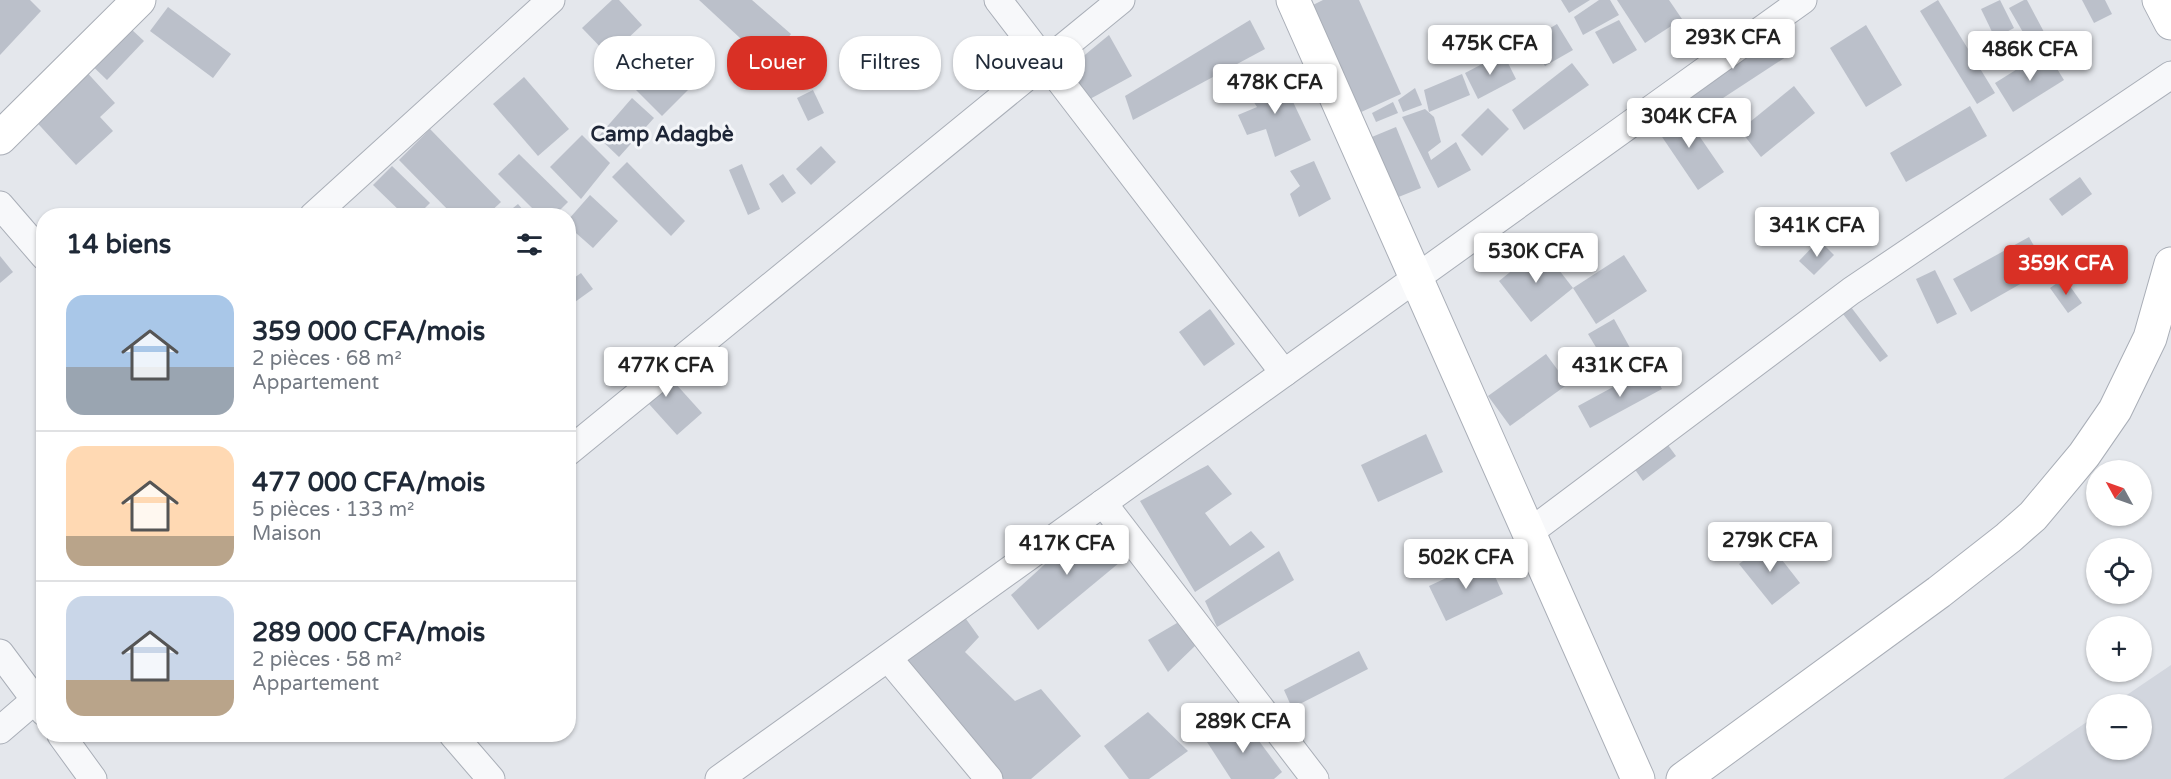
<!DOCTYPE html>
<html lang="fr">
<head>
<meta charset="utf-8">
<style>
  :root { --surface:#fff; --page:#f2f2f3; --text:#1f2937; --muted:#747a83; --line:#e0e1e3; --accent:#d93025 }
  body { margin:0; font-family:"Varela Round",sans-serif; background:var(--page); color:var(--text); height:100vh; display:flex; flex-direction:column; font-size:22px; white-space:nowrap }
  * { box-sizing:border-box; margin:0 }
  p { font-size:20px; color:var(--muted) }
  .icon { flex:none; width:33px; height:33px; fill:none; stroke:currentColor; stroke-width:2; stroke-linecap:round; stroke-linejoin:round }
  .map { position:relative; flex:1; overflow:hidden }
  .side { position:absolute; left:36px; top:208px; width:540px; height:534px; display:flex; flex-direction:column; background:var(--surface); border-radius:24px; box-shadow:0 2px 4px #0004 }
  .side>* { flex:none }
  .banner { position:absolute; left:594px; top:36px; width:570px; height:54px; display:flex; gap:12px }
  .needle { width:39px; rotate:310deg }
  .buttons { position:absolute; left:2086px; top:460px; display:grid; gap:12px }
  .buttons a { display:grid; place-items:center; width:66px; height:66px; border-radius:50%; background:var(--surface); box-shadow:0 2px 4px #0004; font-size:30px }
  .price { position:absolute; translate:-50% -51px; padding:0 14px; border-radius:6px; background:#fff; color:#222; font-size:20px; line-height:39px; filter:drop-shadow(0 2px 3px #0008) }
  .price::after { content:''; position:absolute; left:50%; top:36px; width:18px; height:14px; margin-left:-9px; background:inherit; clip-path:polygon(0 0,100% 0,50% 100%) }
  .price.on { background:var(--accent); color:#fff }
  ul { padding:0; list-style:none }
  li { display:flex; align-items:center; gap:18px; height:150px; padding:0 30px }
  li+li { border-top:2px solid var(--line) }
  li span { display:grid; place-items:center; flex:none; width:168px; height:120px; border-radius:18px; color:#555 }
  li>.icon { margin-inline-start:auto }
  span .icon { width:72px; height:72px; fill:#fffc; stroke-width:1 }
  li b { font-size:26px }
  h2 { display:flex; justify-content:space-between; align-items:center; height:72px; padding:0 30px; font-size:26px }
  .chip { padding:0 21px; border-radius:24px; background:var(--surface); box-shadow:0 2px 4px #0004; font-size:21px; line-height:54px }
  .chip.on { background:var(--accent); color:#fff }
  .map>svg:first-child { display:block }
  .built { fill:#d2d6de }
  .building { fill:#bbc0ca }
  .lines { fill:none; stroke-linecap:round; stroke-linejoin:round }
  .street-casing { stroke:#a9aeb7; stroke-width:29 }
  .secondary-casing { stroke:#a9aeb7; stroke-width:35 }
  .street { stroke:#f7f8fa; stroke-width:27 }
  .secondary { stroke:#fff; stroke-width:33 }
  .labels { text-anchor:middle; stroke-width:6; stroke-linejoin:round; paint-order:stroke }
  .neighbourhood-label { font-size:21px; font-weight:bold; fill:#1d2536; stroke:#f4f6f9 }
</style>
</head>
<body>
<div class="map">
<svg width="2171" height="779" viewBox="0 0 2171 779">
  <rect width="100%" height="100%" fill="#e4e7ec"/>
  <path class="built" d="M2171 665V779H2003L2097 715V750H2142V705H2112Z"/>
  <g class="building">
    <path d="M0 0H30L41 11 0 55Z"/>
    <path d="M612 0H619L642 25 609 56 582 28Z"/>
    <path d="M699 0H752L791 34 767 63Z"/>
    <path d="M1323 0H1359L1401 94 1359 113 1311 6Z"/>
    <path d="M1561 0H1590L1569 13Z"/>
    <path d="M1599 0H1610L1619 15 1583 35 1574 17Z"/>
    <path d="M1617 0H1669L1682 19 1645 43Z"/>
    <path d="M1938 0 1995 93 1977 104 1920 11Z"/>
    <path d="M2000 0 2014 28 1995 38 1981 9Z"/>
    <path d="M2024 0H2027L2044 32 2028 41 2009 8Z"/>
    <path d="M2082 0H2105L2112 14 2094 23Z"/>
    <path d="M168 7 231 54 213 78 150 31Z"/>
    <path d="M117 16 144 41 107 80 80 54Z"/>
    <path d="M1250 20 1265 49 1133 120 1125 96Z"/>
    <path d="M1619 20 1637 50 1613 64 1595 32Z"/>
    <path d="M1773 23 1792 53 1694 117 1674 86Z"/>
    <path d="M1557 24 1573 50 1545 66 1530 40Z"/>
    <path d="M1866 25 1902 85 1866 107 1830 48Z"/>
    <path d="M1109 35 1132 76 1090 99 1069 68Z"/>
    <path d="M655 48 692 86 662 116 624 78Z"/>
    <path d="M2046 51 2064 80 2013 112 1995 83Z"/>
    <path d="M1503 53 1516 79 1478 99 1465 73Z"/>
    <path d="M1572 63 1589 85 1524 130 1512 110Z"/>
    <path d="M82 67 115 103 100 117 113 131 76 165 30 115Z"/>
    <path d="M1278 70 1311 140 1275 157 1266 129 1247 135 1238 115 1257 107 1244 87Z"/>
    <path d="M1462 74 1470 95 1429 112 1424 90Z"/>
    <path d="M524 77 569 129 538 156 493 104Z"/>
    <path d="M1794 86 1815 113 1761 157 1740 130Z"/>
    <path d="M1415 88 1422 105 1403 112 1398 100Z"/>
    <path d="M813 90 824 113 808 121 797 98Z"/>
    <path d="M632 98 654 118 619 157 598 137Z"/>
    <path d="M1393 102 1398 113 1376 122 1372 113Z"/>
    <path d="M1970 106 1987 136 1906 182 1890 153Z"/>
    <path d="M1488 108 1509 129 1482 156 1461 135Z"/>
    <path d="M1680 108 1724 172 1698 190 1654 125Z"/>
    <path d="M1425 109 1434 117 1441 142 1428 152 1431 160 1456 142 1471 170 1438 188 1402 117Z"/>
    <path d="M1396 127 1421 188 1391 200 1367 139Z"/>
    <path d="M430 129 501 202 486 216H454L399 160Z"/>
    <path d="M582 135 610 163 581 199 550 167Z"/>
    <path d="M821 146 836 162 811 185 796 169Z"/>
    <path d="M519 154 568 202 554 216H540L498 174Z"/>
    <path d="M1314 161 1331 199 1299 217 1290 194 1300 186 1290 171Z"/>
    <path d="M627 162 685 221 671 236 612 177Z"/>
    <path d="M742 164 760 209 748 215 729 170Z"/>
    <path d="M392 166 430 203 417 216H405L373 185Z"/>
    <path d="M783 174 796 193 782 203 769 184Z"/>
    <path d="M2080 177 2092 194 2062 216 2049 199Z"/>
    <path d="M590 195 618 221 593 248 568 226V220Z"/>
    <path d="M518 204 528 216H503Z"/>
    <path d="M2029 237 2047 269 1971 312 1953 279Z"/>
    <path d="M1819 240 1834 255 1814 275 1799 261Z"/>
    <path d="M1541 247 1573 288 1531 322 1499 281Z"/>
    <path d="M1624 255 1647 291 1596 324 1573 288Z"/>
    <path d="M0 256 13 272 0 283Z"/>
    <path d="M1935 270 1957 314 1937 324 1916 279Z"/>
    <path d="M581 273 593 289 568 307V282Z"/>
    <path d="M2064 278 2082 303 2068 313 2050 288Z"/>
    <path d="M1851 307 1888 356 1880 362 1843 314Z"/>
    <path d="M1210 309 1235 344 1204 366 1179 332Z"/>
    <path d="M1614 319 1639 364 1615 379 1588 334Z"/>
    <path d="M1546 354 1568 384 1510 426 1488 396Z"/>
    <path d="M656 362 702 413 677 435 631 384Z"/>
    <path d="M1650 367 1662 389 1590 428 1578 406Z"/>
    <path d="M1426 434 1443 472 1378 502 1361 465Z"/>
    <path d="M1662 437 1676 456 1643 481 1629 461Z"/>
    <path d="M1208 465 1232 494 1205 513 1230 546 1251 531 1265 547 1195 592 1140 501Z"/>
    <path d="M1089 524 1125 558 1038 630 1011 595Z"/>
    <path d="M1768 542 1800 583 1772 605 1739 564Z"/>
    <path d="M1279 551 1294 580 1217 627 1205 601Z"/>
    <path d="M1487 559 1503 594 1446 621 1429 586Z"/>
    <path d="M961 612 979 637 965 652 1015 701 1041 689 1081 736 1031 779H991L899 657Z"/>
    <path d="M1177 623 1196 645 1168 672 1148 640Z"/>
    <path d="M1359 651 1368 669 1292 708 1284 690Z"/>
    <path d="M1148 712 1188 751 1149 779H1129L1104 746Z"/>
    <path d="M1242 718 1282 772 1274 779H1231L1207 742Z"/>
  </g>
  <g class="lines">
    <defs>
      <g id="street">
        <path d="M998 0 1284 373"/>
        <path d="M0 205 44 256"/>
        <path d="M313 216 551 0"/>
        <path d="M568 452 1121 0"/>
        <path d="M1103 503 1315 779"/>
        <path d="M1530 532 1851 291 2171 75"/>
        <path d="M0 653 44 712"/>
        <path d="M888 658 989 779"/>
        <path d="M0 730 35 700"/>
        <path d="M61 735 93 779"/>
        <path d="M453 735 491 779"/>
        <path d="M719 779 1803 0"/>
      </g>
      <g id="secondary">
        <path d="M1293 0 1638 779"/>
        <path d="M2159 0 2171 23"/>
        <path d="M0 138 139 0"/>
        <path d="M1683 779 1939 592 2008 538 2033 516 2084 455 2115 410 2150 338 2171 264"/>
      </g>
    </defs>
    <use href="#street" class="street-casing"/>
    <use href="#secondary" class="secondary-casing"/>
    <use href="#street" class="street"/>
    <use href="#secondary" class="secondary"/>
  </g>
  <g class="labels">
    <g class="neighbourhood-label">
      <text x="662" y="141">Camp Adagbè</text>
    </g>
  </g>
</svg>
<div class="buttons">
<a><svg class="needle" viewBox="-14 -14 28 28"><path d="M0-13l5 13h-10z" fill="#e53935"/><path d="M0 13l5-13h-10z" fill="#747a83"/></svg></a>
<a><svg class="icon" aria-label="locate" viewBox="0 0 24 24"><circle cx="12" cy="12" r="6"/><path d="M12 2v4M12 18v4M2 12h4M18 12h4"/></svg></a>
<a>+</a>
<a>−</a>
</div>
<b class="price" style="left:1733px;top:70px">293K CFA</b>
<b class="price" style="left:1490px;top:76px">475K CFA</b>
<b class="price" style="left:2030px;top:82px">486K CFA</b>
<b class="price" style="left:1275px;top:115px">478K CFA</b>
<b class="price" style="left:1689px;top:149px">304K CFA</b>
<b class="price" style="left:1817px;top:258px">341K CFA</b>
<b class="price" style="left:1536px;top:284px">530K CFA</b>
<b class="price on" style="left:2066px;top:296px">359K CFA</b>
<b class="price" style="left:666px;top:398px">477K CFA</b>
<b class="price" style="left:1620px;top:398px">431K CFA</b>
<b class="price" style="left:1770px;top:573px">279K CFA</b>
<b class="price" style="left:1067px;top:576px">417K CFA</b>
<b class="price" style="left:1466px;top:590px">502K CFA</b>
<b class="price" style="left:1243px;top:754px">289K CFA</b>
<div class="banner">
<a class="chip">Acheter</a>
<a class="chip on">Louer</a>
<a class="chip">Filtres</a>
<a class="chip">Nouveau</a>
</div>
<section class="side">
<h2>14 biens<svg class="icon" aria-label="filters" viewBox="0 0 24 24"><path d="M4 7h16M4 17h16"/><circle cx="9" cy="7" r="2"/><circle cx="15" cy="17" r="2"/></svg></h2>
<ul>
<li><span style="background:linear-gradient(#a9c7e8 60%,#9aa5b1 0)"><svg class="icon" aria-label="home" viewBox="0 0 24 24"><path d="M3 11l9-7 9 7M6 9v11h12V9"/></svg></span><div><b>359 000 CFA/mois</b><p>2 pièces · 68 m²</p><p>Appartement</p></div></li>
<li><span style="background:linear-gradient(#ffd9b3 75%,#b9a48a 0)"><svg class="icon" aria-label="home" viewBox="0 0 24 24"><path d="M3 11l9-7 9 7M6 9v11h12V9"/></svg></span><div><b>477 000 CFA/mois</b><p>5 pièces · 133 m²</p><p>Maison</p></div></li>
<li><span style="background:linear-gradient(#c9d6e8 70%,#b9a48a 0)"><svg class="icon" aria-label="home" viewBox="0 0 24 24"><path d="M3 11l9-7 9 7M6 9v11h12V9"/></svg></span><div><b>289 000 CFA/mois</b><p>2 pièces · 58 m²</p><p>Appartement</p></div></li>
</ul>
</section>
</div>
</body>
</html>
